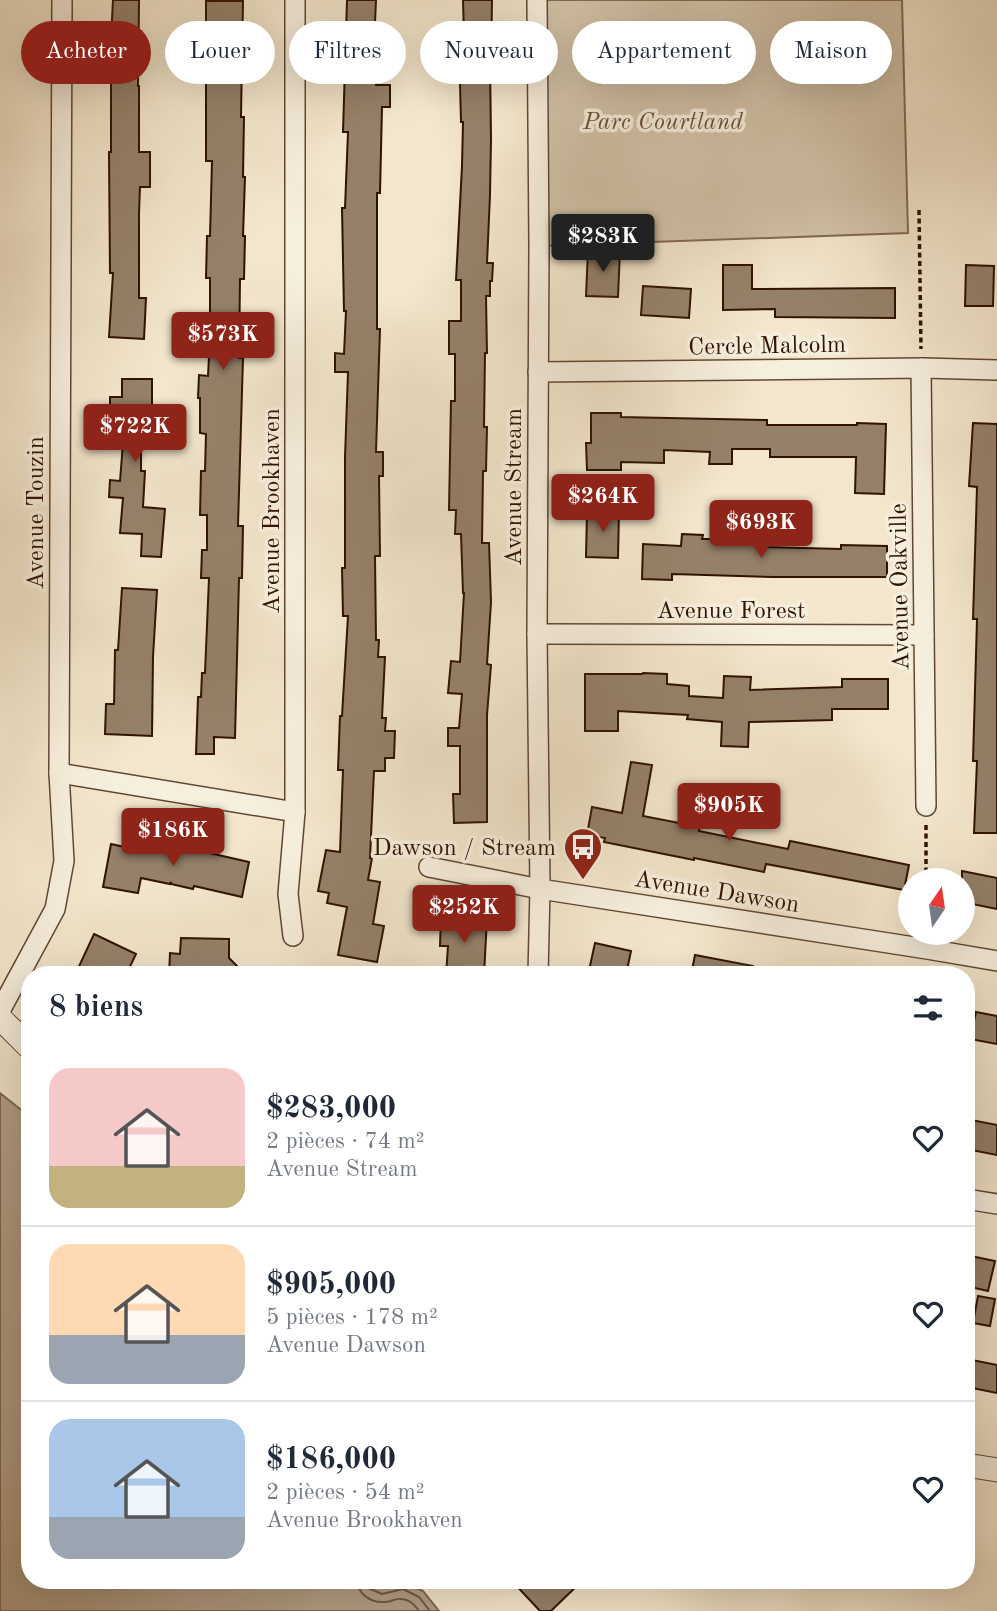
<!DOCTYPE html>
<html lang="fr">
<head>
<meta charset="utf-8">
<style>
  :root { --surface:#fff; --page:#f6f6f7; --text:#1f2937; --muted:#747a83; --line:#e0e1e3; --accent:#8f2418 }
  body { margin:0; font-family:"Old Standard TT",serif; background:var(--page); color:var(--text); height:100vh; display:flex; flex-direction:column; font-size:26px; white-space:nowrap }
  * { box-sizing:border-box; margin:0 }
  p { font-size:23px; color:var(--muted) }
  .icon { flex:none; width:38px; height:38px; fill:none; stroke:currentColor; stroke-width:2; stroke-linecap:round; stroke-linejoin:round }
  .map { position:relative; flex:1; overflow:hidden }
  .sheet { position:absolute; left:21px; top:966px; width:954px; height:623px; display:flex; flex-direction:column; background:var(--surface); border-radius:28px; box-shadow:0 7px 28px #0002 }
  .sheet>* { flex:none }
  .guide { position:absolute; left:21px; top:21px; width:956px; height:63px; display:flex; gap:14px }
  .needle { width:46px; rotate:13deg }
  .buttons { position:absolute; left:898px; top:868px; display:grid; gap:14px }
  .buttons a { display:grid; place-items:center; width:77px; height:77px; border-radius:50%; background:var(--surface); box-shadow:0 7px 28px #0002; font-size:35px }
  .price { position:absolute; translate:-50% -60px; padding:0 16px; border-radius:7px; background:var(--accent); color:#fff; font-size:23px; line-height:46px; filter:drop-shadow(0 2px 4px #0008) }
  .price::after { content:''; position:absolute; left:50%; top:42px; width:21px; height:16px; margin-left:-10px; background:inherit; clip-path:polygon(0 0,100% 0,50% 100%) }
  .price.current { background:#222; color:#fff }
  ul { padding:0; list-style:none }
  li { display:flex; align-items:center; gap:21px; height:175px; padding:0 28px }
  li+li { border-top:2px solid var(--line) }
  li span { display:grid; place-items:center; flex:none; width:196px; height:140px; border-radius:21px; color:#555 }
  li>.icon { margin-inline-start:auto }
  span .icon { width:84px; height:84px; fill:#fffc; stroke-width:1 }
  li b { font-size:30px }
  h2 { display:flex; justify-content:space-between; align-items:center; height:84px; padding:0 28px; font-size:30px }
  .tag { padding:0 24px; border-radius:32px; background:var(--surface); box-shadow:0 7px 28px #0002; font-size:24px; line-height:63px }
  .tag.current { background:var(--accent); color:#fff }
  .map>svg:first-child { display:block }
  .green { fill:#d2c2a9; stroke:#816a54; stroke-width:2 }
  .water { fill:#b19e87; stroke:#7d6651; stroke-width:2 }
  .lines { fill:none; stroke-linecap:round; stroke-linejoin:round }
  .shore { stroke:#705844; stroke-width:2 }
  .building { fill:#95816a; stroke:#301300; stroke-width:2 }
  .minor-casing { stroke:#614833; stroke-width:22 }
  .tertiary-casing { stroke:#614833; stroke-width:25 }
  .path { stroke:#301300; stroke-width:3.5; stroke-dasharray:5 3.5; stroke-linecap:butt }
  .minor { stroke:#f7efde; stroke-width:19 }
  .tertiary { stroke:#f7efde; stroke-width:23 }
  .labels { text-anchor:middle; stroke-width:7; stroke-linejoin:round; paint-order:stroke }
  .park-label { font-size:24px; font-style:italic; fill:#69503b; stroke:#f7efde }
  .street-label { font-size:24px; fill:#301300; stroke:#f7efde }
  .poi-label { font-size:24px; fill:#301300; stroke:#f7efde; text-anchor:end }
</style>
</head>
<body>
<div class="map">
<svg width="997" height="1611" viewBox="0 0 997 1611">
  <rect width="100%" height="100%" fill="#f3e6cc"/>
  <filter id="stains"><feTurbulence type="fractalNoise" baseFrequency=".00286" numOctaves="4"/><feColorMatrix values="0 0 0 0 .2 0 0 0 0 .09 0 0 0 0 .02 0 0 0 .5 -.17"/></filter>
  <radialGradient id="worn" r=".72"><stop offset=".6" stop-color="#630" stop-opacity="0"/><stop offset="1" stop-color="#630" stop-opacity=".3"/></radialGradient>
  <path class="green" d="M545 0H902L908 233 539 246Z"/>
  <path class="water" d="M0 1093 30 1117V1580H365L382 1587 404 1582 423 1591 439 1611H0Z"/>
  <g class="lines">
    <g class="shore">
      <path d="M357 1580C358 1594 370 1603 385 1602 390 1602 396 1598 401 1599 409 1599 415 1605 419 1611"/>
      <path d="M366 1580 368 1588 382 1594 403 1589 419 1597 430 1611"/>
    </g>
  </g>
  <g class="building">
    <path d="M113 0H139L138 86H139V152H150V187H140L139 213V298H146L144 339 109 337 113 273H110L109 152H111V78H109Z"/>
    <path d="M347 0H376L375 23H379L376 85H390V107H382L380 193H377V329H380L376 452H383V476H379L380 556H375L376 640H379L378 657H385L382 718H386L385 731H395L394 758H385V771H374L370 858H372L368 880 380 882 373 924 384 926 377 962 338 955 347 907 327 903 329 893 318 891 326 850 340 852 343 770H338L340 716H342L348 616H343L342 568H345V457L348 372H335V353L344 354 346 311H344L342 208H345L348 132H343Z"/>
    <path d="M463 0H492L491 63H490L491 139 490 195 487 263H493L492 281H490V296H486L487 353H485L484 427H487L486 471H483L482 543H489L491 602 487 664 491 665 487 715V822L454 823 453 794H460V746H448V728H459L462 694 448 693 451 661 460 662 464 593H463L461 534H455L456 510H449L451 401H455V354H449V321H461V280H456L462 166 463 122H461L460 83H461L462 34H464Z"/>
    <path d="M206 1H243L241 117H244L243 177H245L243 236H245L244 279H240L239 358H243L238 526H243L242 578H239L235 738 214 737V754H196L198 697H201L202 673H205L209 578H201L202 550H207V515H200L201 471H205L206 434 200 433V398H198L199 375 208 376 210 336V278H206L207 236H210L212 161H206Z"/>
    <path d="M588 250 620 251 618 297 586 296Z"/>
    <path d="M723 265H752V289L895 288V318L775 317V309L723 310Z"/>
    <path d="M966 265 994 266 993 306H965Z"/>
    <path d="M643 286 691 289 689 318 641 315Z"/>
    <path d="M122 379H152V431H141V471H145L143 507 165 509 161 557 141 556 142 534 120 533 123 498 109 497 110 480 120 481 123 443H110V397H122Z"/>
    <path d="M591 413H621V417L767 420V425H857V423L886 424 884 494 855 493 856 457H770V449H732V464H709L710 452 664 450V463L621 462V470H587L586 443H591Z"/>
    <path d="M973 423 997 424V833H974L977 761H973L977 619H973L977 487 969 486Z"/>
    <path d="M587 511H619L618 558 586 557Z"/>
    <path d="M682 534 703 535 702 539H718V544L764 545V547L841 549V545L887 546V577H774L672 574V580L642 579 643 544 681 546Z"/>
    <path d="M122 588 157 590 153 657 152 736 105 734 106 704H114L115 650H118Z"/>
    <path d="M643 673 667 674V684L689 686V696L723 698 724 676 751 677 750 690 842 687V679H888V709H832V720L749 722 748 747 721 746 722 722 687 719 688 715 618 711V731H585V674H642Z"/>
    <path d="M631 762 652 765 643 816 700 827 699 831 788 849 790 841 909 865 904 890 766 864 764 872 694 858V860L604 842 605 838 587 835 592 807 622 813Z"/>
    <path d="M131 839 173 847 174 845 249 862 242 897 194 886 193 889 171 884V882L170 884 141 878 138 893 103 887 111 844 129 848Z"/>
    <path d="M962 871 997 878V909L962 902Z"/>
    <path d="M441 916 487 918 484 975H446L448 946H440Z"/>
    <path d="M94 934 136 954 126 975H75Z"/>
    <path d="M181 938 229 939V958L246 975H169L170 953 180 954Z"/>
    <path d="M595 943 631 951 626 975H588Z"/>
    <path d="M695 955 753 966 752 975H691Z"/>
    <path d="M976 1012 997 1016V1044L970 1039Z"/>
    <path d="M966 1119 997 1125V1155L966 1149Z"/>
    <path d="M966 1255 995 1261 988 1291 966 1286Z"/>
    <path d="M978 1296 995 1299 990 1326 973 1323Z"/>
    <path d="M972 1360 997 1365V1393L967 1387Z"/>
    <path d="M511 1580H583L551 1611H540Z"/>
  </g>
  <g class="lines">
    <defs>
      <g id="minor">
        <path d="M537 0 539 246 537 634 540 889 538 975"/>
        <path d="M921 368 926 806"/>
        <path d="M538 372 924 368 997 370"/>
        <path d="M537 634 924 635"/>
        <path d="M59 773 295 812"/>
        <path d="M429 867 540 889 927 949 997 961"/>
        <path d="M293 936 288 894 295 812V0"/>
        <path d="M0 1011 55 909 64 861 59 773 62 0"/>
        <path d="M966 1199 997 1204"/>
      </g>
      <g id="tertiary">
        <path d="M0 1018 30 1048"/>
        <path d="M966 1465 997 1470"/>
      </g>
    </defs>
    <use href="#minor" class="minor-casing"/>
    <use href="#tertiary" class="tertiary-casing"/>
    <g class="path">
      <path d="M919 210 921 349"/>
      <path d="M926 825V880"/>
    </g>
    <use href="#minor" class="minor"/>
    <use href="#tertiary" class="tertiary"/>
  </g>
  <defs>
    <symbol id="bus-pin" viewBox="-11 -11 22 30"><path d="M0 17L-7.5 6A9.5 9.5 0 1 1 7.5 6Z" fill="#8f2418" stroke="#f7efde"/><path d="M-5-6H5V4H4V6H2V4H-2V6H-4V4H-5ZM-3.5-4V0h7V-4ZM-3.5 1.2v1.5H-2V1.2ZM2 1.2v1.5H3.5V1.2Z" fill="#fff"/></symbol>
  </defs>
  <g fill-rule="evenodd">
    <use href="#bus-pin" x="561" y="825" width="44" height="60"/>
  </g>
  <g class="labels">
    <g class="park-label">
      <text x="663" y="129">Parc Courtland</text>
    </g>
    <g class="street-label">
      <text transform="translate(767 345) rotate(-1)" y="8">Cercle Malcolm</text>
      <text transform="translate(513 487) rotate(-90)" y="8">Avenue Stream</text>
      <text transform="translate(271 511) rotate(-90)" y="8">Avenue Brookhaven</text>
      <text transform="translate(35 513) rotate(-90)" y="8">Avenue Touzin</text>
      <text transform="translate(899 587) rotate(-91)" y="8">Avenue Oakville</text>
      <text x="731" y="618">Avenue Forest</text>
      <text transform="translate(717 891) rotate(9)" y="8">Avenue Dawson</text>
    </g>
    <g class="poi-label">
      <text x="556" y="855">Dawson / Stream</text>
    </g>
  </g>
  <rect width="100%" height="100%" filter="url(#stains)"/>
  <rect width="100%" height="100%" fill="url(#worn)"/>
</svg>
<div class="buttons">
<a><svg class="needle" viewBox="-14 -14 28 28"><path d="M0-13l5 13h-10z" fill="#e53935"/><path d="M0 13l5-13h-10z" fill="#747a83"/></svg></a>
</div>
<b class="price current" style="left:603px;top:274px">$283K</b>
<b class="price" style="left:223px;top:372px">$573K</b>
<b class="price" style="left:135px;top:464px">$722K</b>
<b class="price" style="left:603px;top:534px">$264K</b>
<b class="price" style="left:761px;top:560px">$693K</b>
<b class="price" style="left:729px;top:843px">$905K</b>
<b class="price" style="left:173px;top:868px">$186K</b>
<b class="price" style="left:464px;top:945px">$252K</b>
<div class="guide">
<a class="tag current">Acheter</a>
<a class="tag">Louer</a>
<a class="tag">Filtres</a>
<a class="tag">Nouveau</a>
<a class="tag">Appartement</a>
<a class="tag">Maison</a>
</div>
<section class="sheet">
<h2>8 biens<svg class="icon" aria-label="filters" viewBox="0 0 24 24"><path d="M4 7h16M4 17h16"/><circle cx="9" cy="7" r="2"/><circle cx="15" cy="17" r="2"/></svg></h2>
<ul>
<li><span style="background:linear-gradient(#f6c9c9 70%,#c2b280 0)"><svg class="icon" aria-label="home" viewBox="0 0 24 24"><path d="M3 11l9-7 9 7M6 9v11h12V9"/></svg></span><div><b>$283,000</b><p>2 pièces · 74 m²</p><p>Avenue Stream</p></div><svg class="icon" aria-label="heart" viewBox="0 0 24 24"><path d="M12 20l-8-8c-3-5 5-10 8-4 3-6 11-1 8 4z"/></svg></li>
<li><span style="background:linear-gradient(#ffd9b3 65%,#9aa5b1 0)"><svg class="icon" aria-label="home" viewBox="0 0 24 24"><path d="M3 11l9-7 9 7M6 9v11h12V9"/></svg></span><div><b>$905,000</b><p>5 pièces · 178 m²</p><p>Avenue Dawson</p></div><svg class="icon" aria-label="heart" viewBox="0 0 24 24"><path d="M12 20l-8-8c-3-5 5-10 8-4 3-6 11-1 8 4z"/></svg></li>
<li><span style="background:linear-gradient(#a9c7e8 70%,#9aa5b1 0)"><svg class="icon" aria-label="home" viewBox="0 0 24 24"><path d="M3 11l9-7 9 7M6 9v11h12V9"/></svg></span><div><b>$186,000</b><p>2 pièces · 54 m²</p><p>Avenue Brookhaven</p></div><svg class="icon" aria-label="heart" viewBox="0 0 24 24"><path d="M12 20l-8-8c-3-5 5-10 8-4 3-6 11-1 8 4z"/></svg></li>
</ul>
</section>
</div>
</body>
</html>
